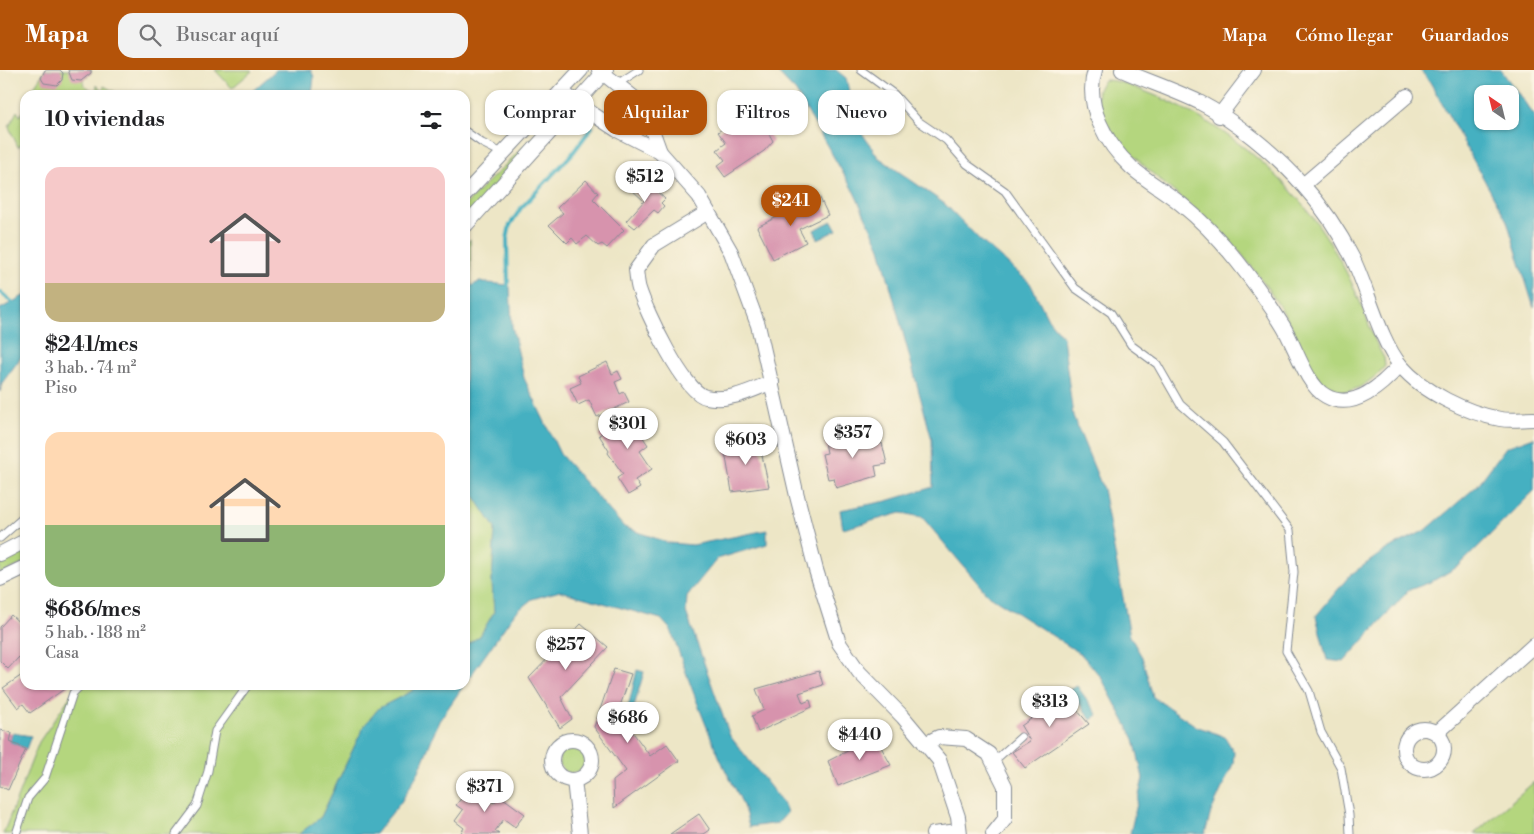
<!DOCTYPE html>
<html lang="es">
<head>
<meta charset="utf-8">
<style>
  :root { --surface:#fff; --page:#f2f2f2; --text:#202124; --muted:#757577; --accent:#b45309 }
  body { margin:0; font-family:"Libre Bodoni",serif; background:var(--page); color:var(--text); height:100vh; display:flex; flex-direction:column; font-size:19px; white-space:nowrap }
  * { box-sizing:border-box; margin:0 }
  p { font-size:16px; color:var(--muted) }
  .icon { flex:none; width:28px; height:28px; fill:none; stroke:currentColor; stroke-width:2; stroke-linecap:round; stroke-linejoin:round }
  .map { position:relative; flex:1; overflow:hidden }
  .panel { position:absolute; left:20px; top:20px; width:450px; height:600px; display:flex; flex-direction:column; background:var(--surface); border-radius:15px; box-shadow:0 1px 4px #0004 }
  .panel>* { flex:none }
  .top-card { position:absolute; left:485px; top:20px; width:475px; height:45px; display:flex; gap:10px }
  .needle { width:32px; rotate:325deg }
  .controls { position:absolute; left:1474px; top:15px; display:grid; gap:10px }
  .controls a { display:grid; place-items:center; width:45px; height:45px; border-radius:10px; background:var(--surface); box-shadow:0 1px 4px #0004; font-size:25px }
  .price { position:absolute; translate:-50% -42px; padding:0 11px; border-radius:18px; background:#fff; color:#222; font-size:16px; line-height:32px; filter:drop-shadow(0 1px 2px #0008) }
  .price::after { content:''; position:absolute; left:50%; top:30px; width:15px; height:11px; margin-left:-8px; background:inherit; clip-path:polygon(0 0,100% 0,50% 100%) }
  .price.active { background:var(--accent); color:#fff }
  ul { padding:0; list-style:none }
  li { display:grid; align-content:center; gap:10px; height:265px; padding:0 25px }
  li span { display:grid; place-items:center; height:155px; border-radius:15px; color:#555 }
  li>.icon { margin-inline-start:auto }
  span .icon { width:90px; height:90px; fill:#fffc; stroke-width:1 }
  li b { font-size:21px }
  h2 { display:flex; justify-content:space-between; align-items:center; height:60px; padding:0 25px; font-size:21px }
  .chip { padding:0 18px; border-radius:15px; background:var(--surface); box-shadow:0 1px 4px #0004; font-size:18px; line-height:45px }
  .chip.active { background:var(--accent); color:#fff }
  header { display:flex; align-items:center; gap:30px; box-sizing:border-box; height:70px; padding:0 25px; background:var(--accent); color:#fff }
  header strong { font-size:24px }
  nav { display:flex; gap:28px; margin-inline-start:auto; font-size:18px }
  .search { width:350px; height:45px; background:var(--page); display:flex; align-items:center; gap:12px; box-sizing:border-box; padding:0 18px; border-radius:15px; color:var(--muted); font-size:19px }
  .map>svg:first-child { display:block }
  .green { fill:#b4d67e; stroke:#68826e }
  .water { fill:#44b0c1; stroke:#307090; fill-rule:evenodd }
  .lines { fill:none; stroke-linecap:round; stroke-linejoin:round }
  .stream { stroke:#44b0c1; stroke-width:4 }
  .building { fill:#d793ad }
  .service-casing { stroke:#848a92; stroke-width:9 }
  .minor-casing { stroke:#848a92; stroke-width:16 }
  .service { stroke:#fff; stroke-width:7 }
  .minor { stroke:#fff; stroke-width:14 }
</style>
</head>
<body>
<header>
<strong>Mapa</strong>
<div class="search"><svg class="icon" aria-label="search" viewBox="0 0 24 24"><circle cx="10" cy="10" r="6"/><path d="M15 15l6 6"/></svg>Buscar aquí</div>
<nav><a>Mapa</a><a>Cómo llegar</a><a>Guardados</a></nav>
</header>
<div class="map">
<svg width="1534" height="764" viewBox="0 0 1534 764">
  <rect width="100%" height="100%" fill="#fcf5e5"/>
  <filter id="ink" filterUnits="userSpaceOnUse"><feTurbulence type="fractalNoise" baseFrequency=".02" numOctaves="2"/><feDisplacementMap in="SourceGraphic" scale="10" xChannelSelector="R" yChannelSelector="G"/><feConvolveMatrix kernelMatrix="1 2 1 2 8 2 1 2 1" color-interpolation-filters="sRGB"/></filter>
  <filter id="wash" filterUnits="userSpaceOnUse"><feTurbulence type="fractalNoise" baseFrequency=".0096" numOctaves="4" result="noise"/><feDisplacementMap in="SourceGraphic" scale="20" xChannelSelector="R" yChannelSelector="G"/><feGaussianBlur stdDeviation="1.12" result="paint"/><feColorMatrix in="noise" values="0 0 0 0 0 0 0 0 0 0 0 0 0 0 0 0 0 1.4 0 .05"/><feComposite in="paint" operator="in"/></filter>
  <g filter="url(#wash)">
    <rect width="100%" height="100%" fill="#ede6c6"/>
    <g class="green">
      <path d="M45 0H91V3L83 10 84 15 96 23 97 15 103 21 104 16 121 25H33L34 17Z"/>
      <path d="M215 0H251L252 1 232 18Z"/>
      <path d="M1104 10C1118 10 1131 16 1144 21 1217 49 1285 101 1327 168 1338 186 1349 206 1357 225 1367 246 1372 268 1384 288L1385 296C1374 310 1348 330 1330 318 1310 305 1302 274 1290 254 1272 222 1248 190 1223 163 1199 138 1066 50 1104 10Z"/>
      <path d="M565 35 566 37 465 150V135Z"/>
      <path d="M25 38V72L18 77 9 57 17 41 20 46Z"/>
      <path d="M470 169 471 216 465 226V175Z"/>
      <path d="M465 412 495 458 492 512 494 542 480 566 465 576Z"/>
      <path d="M25 482V493L0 504V494Z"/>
      <path d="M78 615H417L412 621 379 638 364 656 321 747 299 764H3L39 672Z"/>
      <circle cx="572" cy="690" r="13"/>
      <path d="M1534 712V764H1474Z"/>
    </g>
    <g class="water">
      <path d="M276 0H311L314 7 312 25H248Z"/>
      <path d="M775 0H836L846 8 856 54 878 87 945 134 980 170 1030 213 1048 249 1063 267 1073 346 1103 419 1130 566 1142 587 1153 627 1196 656 1225 667 1234 682 1233 694 1211 742 1205 764H1130L1143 708 1134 669 1101 607 1081 584 987 524 922 447 901 443 843 459 840 440 887 431 933 417 932 370 880 178 854 122 796 22Z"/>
      <path d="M1420 0H1501L1534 45V238L1507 151 1430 12ZM1482 24H1510V51H1482Z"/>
      <path d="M832 151 837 160 818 169 814 160Z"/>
      <path d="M479 212 508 215 510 217 512 256 524 308 560 384 624 457 669 473 693 475 767 460V474L717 489 687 526 686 542 730 666 783 733 787 743 778 753 749 757C743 726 730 713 719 686 701 645 686 603 671 560L661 549 560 521 532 529 514 544 465 614V576L480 566 494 542 492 512 495 458 465 412V226L471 216Z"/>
      <path d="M25 225V282L2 313 0 322V239Z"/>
      <path d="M1534 367V421L1459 496 1431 512 1409 520 1344 592 1327 590 1316 546 1350 505 1387 479 1426 460 1477 416 1506 377Z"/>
      <path d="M637 600 644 602 631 647 626 646Z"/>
      <path d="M417 615H464L439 651 419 701 401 732 375 764H299L321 747 364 656 379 638 412 621Z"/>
      <path d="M1077 616 1098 645 1091 650 1070 620Z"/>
      <path d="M12 663 31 666 26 679 10 672Z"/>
    </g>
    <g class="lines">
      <g class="stream">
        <path d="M508 215 507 169 510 155 521 138 572 84 592 57"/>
        <path d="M0 222 13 233"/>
      </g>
    </g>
    <g id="blocks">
      <g class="building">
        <path d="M45 0H60L63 3 62 10 57 15 44 13 41 8Z"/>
        <path d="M68 0H91V3L81 11 72 10Z"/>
        <path d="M757 30 766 44 754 53 760 59 767 60 773 71 764 81 725 107 717 96 725 90 717 80 726 73 718 62Z"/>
        <path d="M628 33 637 41 619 57 611 49Z"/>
        <path d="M642 108 665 129 661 133 664 136 658 143 654 140 635 158 626 151 644 131 631 119Z"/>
        <path d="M586 110 598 123 593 129 624 160 607 178 602 174 598 176 587 166 577 174 572 168 567 173 549 155 563 143 557 138Z"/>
        <path d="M819 126 828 145 799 159 806 172 773 189 757 157Z"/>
        <path d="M607 292 612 304 618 301 622 309 615 312 620 324 624 322 629 332 597 347 589 330 578 335 570 318 581 313 578 306Z"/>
        <path d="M638 341 651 360 642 366 648 375 640 381 652 399 635 410 640 418 628 425 617 408 623 404 608 383 609 381 599 365Z"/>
        <path d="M865 362 866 365H869L871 376 882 373 887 394 875 396 877 406 836 418 834 408 828 409 822 384 827 383 825 372Z"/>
        <path d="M758 368 769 417 732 422 724 376Z"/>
        <path d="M11 545 25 558V589L23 591 19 587 8 599 0 591V557Z"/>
        <path d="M581 554 608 577 561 627 572 649 560 658 529 608Z"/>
        <path d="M614 599 631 604 618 642 650 686 667 674 679 691 614 738 613 711 626 701 594 657Z"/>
        <path d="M819 601 823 615 799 623 803 633 810 630 812 637 758 662 752 646 764 640 756 619Z"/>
        <path d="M25 603V615H70L30 643 23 634 18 638 3 618Z"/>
        <path d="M1059 619 1089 654 1025 698 1012 682 1030 671 1021 656 1039 643 1036 637Z"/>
        <path d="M1 660 12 663 10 672 26 679 8 720 0 716Z"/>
        <path d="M881 664 886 675 881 677 891 695 838 716 828 691Z"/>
        <path d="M471 716 494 733 499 725 525 744 515 757 504 749 495 761 499 764H460L464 758 455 751 463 740 456 735Z"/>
        <path d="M699 744 710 760 704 764H670Z"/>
      </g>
    </g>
  </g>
  <g filter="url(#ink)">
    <use href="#blocks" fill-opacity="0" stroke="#848a92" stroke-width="1"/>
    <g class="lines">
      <defs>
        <g id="service">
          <path d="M861 0 894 24 918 51 946 70 967 94 1005 121 1075 218 1111 243 1131 275 1157 294 1180 334 1223 372 1290 460 1294 502 1286 581 1309 621 1321 662 1341 698 1349 745 1350 764"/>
          <path d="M617 14 639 0"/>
          <path d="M465 61 482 73 504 84"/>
          <path d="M0 468 25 446"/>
          <path d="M993 692 1021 667"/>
          <path d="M16 764 28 728 45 708 73 623 81 615"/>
          <path d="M176 764 197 736 208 701 215 661 248 615"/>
        </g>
        <g id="minor">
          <path d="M599 0 643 35 660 82"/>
          <path d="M1095 0C1084 35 1106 74 1132 98 1147 111 1165 121 1181 134 1201 150 1220 170 1237 191 1253 211 1269 233 1283 256 1295 275 1306 315 1326 326 1354 342 1383 314 1400 295"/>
          <path d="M1122 0C1147 11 1174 20 1199 32 1234 50 1276 84 1302 114 1322 136 1340 163 1353 189 1368 220 1380 271 1401 296 1423 322 1467 343 1500 349 1511 351 1523 349 1534 349"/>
          <path d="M562 21 576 33 617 60 660 82 699 126 731 182 758 255 797 426 816 500 839 573 859 602 903 647 939 690 958 747 960 764"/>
          <path d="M1219 46 1254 0"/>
          <path d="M1303 115 1407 26"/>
          <path d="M465 124 581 0"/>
          <path d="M708 142 654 175 636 200C637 206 637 213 639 219 646 241 684 323 706 327 729 332 752 320 772 312"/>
          <path d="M465 156 606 0"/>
          <path d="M0 484 25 471"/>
          <path d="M0 509 25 497"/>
          <circle cx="1424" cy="679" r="20"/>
          <path d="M1437 663 1534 575"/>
          <circle cx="572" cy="690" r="20"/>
          <path d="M925 674 939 667 966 669 989 684 1005 716V749L993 764"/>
          <path d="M574 710 580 764"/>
          <path d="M933 764 959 761"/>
        </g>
      </defs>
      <use href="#service" class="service-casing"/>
      <use href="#minor" class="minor-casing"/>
      <use href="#service" class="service"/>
      <use href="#minor" class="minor"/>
    </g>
  </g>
</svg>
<div class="controls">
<a><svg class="needle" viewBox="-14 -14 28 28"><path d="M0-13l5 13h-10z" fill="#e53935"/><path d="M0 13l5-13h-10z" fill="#757577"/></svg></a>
</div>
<b class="price" style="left:645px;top:133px">$512</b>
<b class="price active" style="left:791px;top:157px">$241</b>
<b class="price" style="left:628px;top:380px">$301</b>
<b class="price" style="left:853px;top:389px">$357</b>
<b class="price" style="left:746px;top:396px">$603</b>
<b class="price" style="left:566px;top:601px">$257</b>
<b class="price" style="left:1050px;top:658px">$313</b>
<b class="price" style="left:628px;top:674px">$686</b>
<b class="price" style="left:860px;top:691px">$440</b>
<b class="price" style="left:485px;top:743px">$371</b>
<div class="top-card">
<a class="chip">Comprar</a>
<a class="chip active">Alquilar</a>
<a class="chip">Filtros</a>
<a class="chip">Nuevo</a>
</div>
<section class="panel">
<h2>10 viviendas<svg class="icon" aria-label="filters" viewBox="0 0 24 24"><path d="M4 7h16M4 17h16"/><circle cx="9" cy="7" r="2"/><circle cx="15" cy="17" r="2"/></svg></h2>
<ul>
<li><span style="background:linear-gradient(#f6c9c9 75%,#c2b280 0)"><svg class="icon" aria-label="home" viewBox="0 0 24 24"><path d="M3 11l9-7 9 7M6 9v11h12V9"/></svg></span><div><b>$241/mes</b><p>3 hab. · 74 m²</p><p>Piso</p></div></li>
<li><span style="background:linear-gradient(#ffd9b3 60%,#8fb573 0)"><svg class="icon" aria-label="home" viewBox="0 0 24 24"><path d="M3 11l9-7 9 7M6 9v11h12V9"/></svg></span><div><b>$686/mes</b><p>5 hab. · 188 m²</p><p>Casa</p></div></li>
</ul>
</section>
</div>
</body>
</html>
